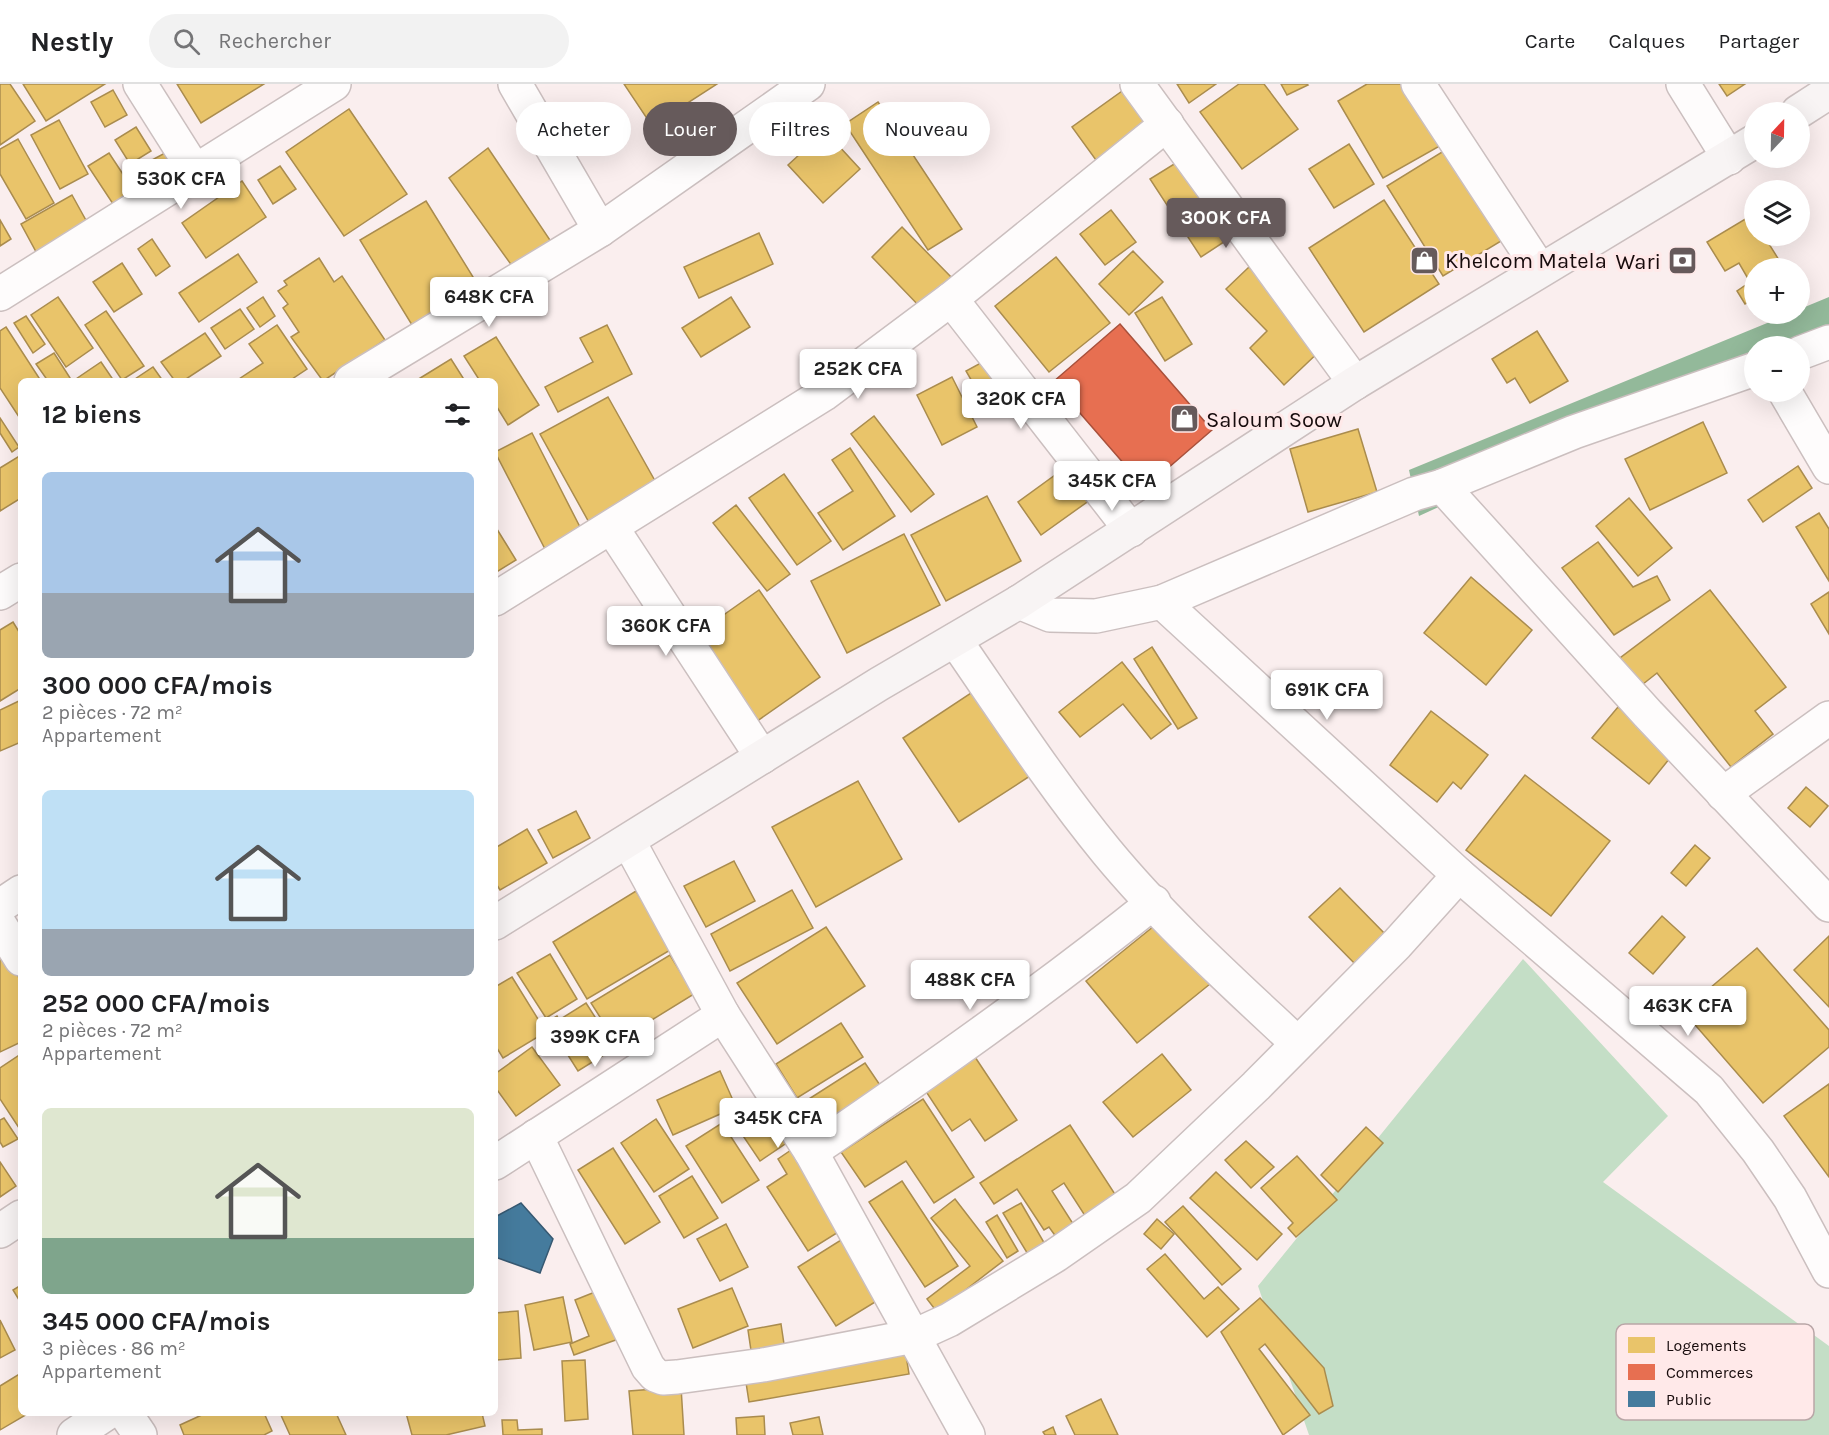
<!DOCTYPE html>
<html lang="fr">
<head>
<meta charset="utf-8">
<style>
  :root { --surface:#fff; --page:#f2f2f2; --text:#202124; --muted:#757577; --line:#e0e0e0; --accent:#665a5b }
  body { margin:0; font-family:Karla,sans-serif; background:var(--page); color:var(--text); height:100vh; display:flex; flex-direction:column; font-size:22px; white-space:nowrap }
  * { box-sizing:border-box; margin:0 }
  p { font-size:20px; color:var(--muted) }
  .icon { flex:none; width:33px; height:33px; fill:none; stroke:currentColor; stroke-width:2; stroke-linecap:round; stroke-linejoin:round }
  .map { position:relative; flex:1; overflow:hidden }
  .side { position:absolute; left:18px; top:294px; width:480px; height:1038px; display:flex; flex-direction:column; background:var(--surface); border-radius:9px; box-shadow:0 6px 24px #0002 }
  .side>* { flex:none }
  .guide { position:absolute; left:516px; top:18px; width:570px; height:54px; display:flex; gap:12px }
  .needle { width:39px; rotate:22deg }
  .buttons { position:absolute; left:1744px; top:18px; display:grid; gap:12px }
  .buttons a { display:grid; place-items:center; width:66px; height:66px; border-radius:50%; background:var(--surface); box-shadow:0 6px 24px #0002; font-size:30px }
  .price { position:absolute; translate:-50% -51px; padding:0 14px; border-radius:6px; background:#fff; color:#222; font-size:20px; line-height:39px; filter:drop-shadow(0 2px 3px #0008) }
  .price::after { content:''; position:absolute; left:50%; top:36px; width:18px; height:14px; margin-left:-9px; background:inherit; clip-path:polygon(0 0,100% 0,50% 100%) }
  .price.current { background:var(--accent); color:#fff }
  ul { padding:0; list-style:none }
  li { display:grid; align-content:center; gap:12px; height:318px; padding:0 24px }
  li span { display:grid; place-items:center; height:186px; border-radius:9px; color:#555 }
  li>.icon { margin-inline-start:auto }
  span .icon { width:108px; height:108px; fill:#fffc; stroke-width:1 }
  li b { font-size:26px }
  h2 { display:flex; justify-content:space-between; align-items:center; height:72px; padding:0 24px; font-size:26px }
  .chip { padding:0 21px; border-radius:27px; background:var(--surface); box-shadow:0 6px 24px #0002; font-size:21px; line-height:54px }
  .chip.current { background:var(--accent); color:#fff }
  header { display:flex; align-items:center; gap:36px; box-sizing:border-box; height:84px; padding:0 30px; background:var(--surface); border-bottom:2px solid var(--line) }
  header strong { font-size:28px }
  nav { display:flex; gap:33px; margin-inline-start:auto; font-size:21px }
  .search { width:420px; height:54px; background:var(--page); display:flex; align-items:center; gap:15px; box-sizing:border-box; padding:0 21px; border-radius:33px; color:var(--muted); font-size:22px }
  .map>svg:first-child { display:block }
  .green { fill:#c4dec6 }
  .water { fill:#93b99a }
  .homes { fill:#e9c46a; stroke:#aa8c4e; stroke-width:1.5 }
  .shops { fill:#e76f51; stroke:#a9513c; stroke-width:1.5 }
  .public { fill:#457b9d; stroke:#375972; stroke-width:1.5 }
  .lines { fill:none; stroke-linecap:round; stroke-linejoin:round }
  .street-casing { stroke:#cbbfbf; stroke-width:36 }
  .secondary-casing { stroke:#cbbfbf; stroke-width:36 }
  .street { stroke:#fefcfc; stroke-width:33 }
  .secondary { stroke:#f8f4f4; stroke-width:33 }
  .labels { text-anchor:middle; stroke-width:6; stroke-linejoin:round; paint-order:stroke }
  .poi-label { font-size:22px; fill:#170b0c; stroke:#ffe9e9; text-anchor:start }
  .key { fill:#ffe9e9; stroke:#b9a6a7; stroke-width:1.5 }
  .key-label { font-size:16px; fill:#170b0c }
</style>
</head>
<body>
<header>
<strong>Nestly</strong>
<div class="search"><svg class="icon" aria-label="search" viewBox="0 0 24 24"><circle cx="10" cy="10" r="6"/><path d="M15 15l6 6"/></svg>Rechercher</div>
<nav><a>Carte</a><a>Calques</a><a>Partager</a></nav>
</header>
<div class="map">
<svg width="1829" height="1351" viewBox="0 0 1829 1351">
  <rect width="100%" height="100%" fill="#faeeee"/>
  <path class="green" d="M1523 875 1668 1032 1603 1098 1829 1262V1351H1309L1258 1202Z"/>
  <path class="water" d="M1829 213V269L1800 262H1755V293L1640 331 1419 432 1409 386 1789 230H1800V225Z"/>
  <g class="homes">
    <path d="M0 0H10L35 37 0 61Z"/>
    <path d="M23 0H105L46 37Z"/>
    <path d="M177 0H264L201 39Z"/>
    <path d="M624 0H717L652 42Z"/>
    <path d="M1132 0 1161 40 1101 83 1072 43Z"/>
    <path d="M1177 0H1216L1189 19Z"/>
    <path d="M1239 0H1264L1298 45 1242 85 1200 28Z"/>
    <path d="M1281 0H1307L1308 1 1287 11Z"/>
    <path d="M1367 0H1411L1445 59 1383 94 1338 17Z"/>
    <path d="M1719 0H1745L1727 12Z"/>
    <path d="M113 6 127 31 105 43 91 18Z"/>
    <path d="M878 18 962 145 928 166 845 40Z"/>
    <path d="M349 25 407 110 344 152 286 68Z"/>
    <path d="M59 36 88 90 60 105 31 51Z"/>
    <path d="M136 43 151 67 130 80 115 56Z"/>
    <path d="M825 47 860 85 823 119 788 81Z"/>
    <path d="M18 55 54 119 26 135 0 90V65Z"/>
    <path d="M1349 60 1374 100 1334 124 1309 85Z"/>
    <path d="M1455 60 1511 151 1443 192 1387 102Z"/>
    <path d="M488 64 556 165 520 193 449 94Z"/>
    <path d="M109 69 140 116 119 129 88 82Z"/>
    <path d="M165 69 176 88 148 104 137 84Z"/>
    <path d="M1179 77 1230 154 1201 173 1150 95Z"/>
    <path d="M280 82 296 105 273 120 258 96Z"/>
    <path d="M242 97 266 133 206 174 182 139Z"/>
    <path d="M72 111 93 149 41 177 21 140Z"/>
    <path d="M1384 116 1439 200 1364 248 1309 164Z"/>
    <path d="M426 117 486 214 420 254 360 156Z"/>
    <path d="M1111 126 1136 158 1105 181 1080 150Z"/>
    <path d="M1752 131 1755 136V152H1764L1784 184H1755V214L1745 220 1737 207 1750 198 1739 179 1725 187 1707 158Z"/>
    <path d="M0 136 11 155 0 162Z"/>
    <path d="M902 143 953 195 922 225 872 173Z"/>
    <path d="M759 149 773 180 699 214 684 183Z"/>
    <path d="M152 155 170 182 156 192 138 165Z"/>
    <path d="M1133 167 1163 198 1129 231 1099 200Z"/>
    <path d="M238 170 257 198 199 238 179 209Z"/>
    <path d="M1056 173 1110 239 1049 288 995 222Z"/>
    <path d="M319 174 334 198 342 192 385 256 323 297 291 253 299 248 283 224 288 220 278 207 287 201 284 197Z"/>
    <path d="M122 179 142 210 114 228 93 198Z"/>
    <path d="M1249 183 1325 262 1284 301 1250 264 1267 247 1226 205Z"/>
    <path d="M58 213 93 264 66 283 31 231Z"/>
    <path d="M263 213 275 232 260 243 247 224Z"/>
    <path d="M731 213 750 243 701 273 682 244Z"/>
    <path d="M1162 213 1192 260 1165 277 1135 229Z"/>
    <path d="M240 225 254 245 225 265 211 244Z"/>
    <path d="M106 227 144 282 122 296 85 241Z"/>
    <path d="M26 232 45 260 33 269 14 239Z"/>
    <path d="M277 241 307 285 289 297H236L263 279 249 260Z"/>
    <path d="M607 241 632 290 558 328 545 303 593 278 580 254Z"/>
    <path d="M6 243 41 297H21V336L0 304V247Z"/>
    <path d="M1537 247 1568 297 1530 319 1515 294 1507 299 1492 275Z"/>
    <path d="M205 249 221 272 183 297H175L161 278Z"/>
    <path d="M496 253 539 321 508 341 495 320V297H480L464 272Z"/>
    <path d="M54 269 72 297H48L36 280Z"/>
    <path d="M990 274 1016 319 992 332 966 287Z"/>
    <path d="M451 275 465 297H418L417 296Z"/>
    <path d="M101 278 114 297H73Z"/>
    <path d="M153 283 163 297H132Z"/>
    <path d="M952 293 977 343 942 361 917 311Z"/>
    <path d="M608 313 659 404 591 442 540 350Z"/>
    <path d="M874 332 934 410 911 428 851 350Z"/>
    <path d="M0 334 19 363 12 368 0 349Z"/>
    <path d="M1703 338 1727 389 1650 426 1625 375Z"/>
    <path d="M1358 345 1377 408 1308 428 1290 365Z"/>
    <path d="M532 349 582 447 545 465 495 368Z"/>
    <path d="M850 364 895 432 843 466 818 429 853 407 832 376Z"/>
    <path d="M21 371V414L0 427V384Z"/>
    <path d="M1073 378 1097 411 1041 451 1018 418Z"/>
    <path d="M1798 382 1812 404 1763 438 1748 416Z"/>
    <path d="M784 390 831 457 797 481 749 414Z"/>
    <path d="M987 412 1021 477 946 517 911 451Z"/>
    <path d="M1629 414 1672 464 1638 492 1596 442Z"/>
    <path d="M736 421 790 490 767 507 713 439Z"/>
    <path d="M1819 429 1829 445V497L1796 443Z"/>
    <path d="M495 442 516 476 495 489Z"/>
    <path d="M904 450 940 521 847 569 811 497Z"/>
    <path d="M1598 458 1633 503 1657 492 1670 516 1614 551 1562 484Z"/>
    <path d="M1471 493 1532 546 1486 601 1424 549Z"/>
    <path d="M759 506 820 593 753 640 691 554Z"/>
    <path d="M1710 506 1786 603 1755 627 1773 650 1731 683 1657 589 1638 604 1616 577Z"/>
    <path d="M1829 508V550L1811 520Z"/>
    <path d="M13 538 21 551V604L0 617V546Z"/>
    <path d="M1152 563 1197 634 1178 645 1134 575Z"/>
    <path d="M1122 578 1171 640 1151 655 1123 620 1080 653 1059 628Z"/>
    <path d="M974 607 1030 692 959 738 903 654Z"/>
    <path d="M21 616V658L0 667V626Z"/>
    <path d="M1618 623 1674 669 1649 700 1592 654Z"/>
    <path d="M1431 627 1488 671 1461 705 1453 698 1437 718 1390 681Z"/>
    <path d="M1525 691 1610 757 1551 832 1466 766Z"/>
    <path d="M858 697 902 775 816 823 772 743Z"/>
    <path d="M1806 703 1828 722 1810 743 1788 724Z"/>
    <path d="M576 727 590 754 553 774 538 746Z"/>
    <path d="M527 745 547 779 500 806 495 798V764Z"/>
    <path d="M1695 761 1710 774 1686 802 1671 789Z"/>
    <path d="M734 777 755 817 706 843 684 802Z"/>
    <path d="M1340 804 1387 852 1357 882 1309 833Z"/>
    <path d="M792 806 813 844 730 887 711 850Z"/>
    <path d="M636 807 672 865 587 915 553 858Z"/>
    <path d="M1662 832 1685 853 1653 890 1629 869Z"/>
    <path d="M1159 838 1210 900 1137 959 1086 897Z"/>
    <path d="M826 843 865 902 777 960 737 899Z"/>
    <path d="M1829 852V923L1794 886Z"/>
    <path d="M0 857 21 898V958L0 968Z"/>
    <path d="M1757 864 1829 946V963L1763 1019 1683 927Z"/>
    <path d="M550 870 577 915 546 934 517 889Z"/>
    <path d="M670 871 694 910 616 958 591 919Z"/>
    <path d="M512 893 546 948 503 974 495 961V903Z"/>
    <path d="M586 919 615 964 578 987 547 938 557 932 559 936Z"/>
    <path d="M841 939 863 973 797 1014 776 980Z"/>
    <path d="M532 963 560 1001 516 1032 495 1003V990Z"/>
    <path d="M21 970V1047L0 1015V984Z"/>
    <path d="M1162 970 1191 1006 1133 1053 1103 1018Z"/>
    <path d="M975 973 1017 1036 985 1057 970 1035 952 1047 925 1006Z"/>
    <path d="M865 979 886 1010 823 1051 801 1020Z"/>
    <path d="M720 987 736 1023 673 1051 657 1016Z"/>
    <path d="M1829 1000V1093L1784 1032Z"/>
    <path d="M761 1014 791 1056 760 1077 731 1034Z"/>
    <path d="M923 1015 974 1093 934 1119 906 1077 865 1103 841 1068Z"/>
    <path d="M4 1034 18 1055 3 1063 0 1058V1036Z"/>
    <path d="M656 1035 689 1085 654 1108 621 1059Z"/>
    <path d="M722 1039 759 1096 722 1119 686 1062Z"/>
    <path d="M1070 1041 1122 1121 1091 1141 1064 1099 1052 1107 1077 1146 1059 1157 1049 1143 1044 1146 1017 1105 994 1120 980 1099Z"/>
    <path d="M1366 1043 1383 1059 1338 1108 1321 1091Z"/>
    <path d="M1246 1057 1274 1083 1251 1104 1225 1076Z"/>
    <path d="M797 1062 848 1142 808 1167 767 1103 787 1090 778 1075Z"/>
    <path d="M613 1064 660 1138 625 1160 578 1086Z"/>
    <path d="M1297 1072 1337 1116 1296 1153 1288 1144 1293 1139 1261 1104Z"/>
    <path d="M0 1078 16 1102 0 1113Z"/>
    <path d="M1216 1088 1282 1150 1257 1176 1190 1114Z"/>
    <path d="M692 1092 718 1134 684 1154 659 1112Z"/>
    <path d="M902 1097 958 1182 925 1203 869 1118Z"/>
    <path d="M955 1115 1003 1177 937 1228 927 1215 970 1182 931 1134Z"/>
    <path d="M1021 1119 1046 1162 1029 1172 1003 1129Z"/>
    <path d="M1183 1122 1241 1185 1222 1201 1165 1138Z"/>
    <path d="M997 1131 1018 1167 1007 1174 986 1138Z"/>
    <path d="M1157 1135 1174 1150 1161 1165 1144 1150Z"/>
    <path d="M726 1140 748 1183 720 1197 697 1155Z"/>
    <path d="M841 1156 880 1215 836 1242 798 1183Z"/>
    <path d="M1165 1170 1204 1215 1218 1203 1239 1225 1207 1253 1147 1185Z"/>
    <path d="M21 1201V1219L13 1206Z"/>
    <path d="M605 1204 624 1253 574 1271 570 1260 589 1252 575 1216Z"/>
    <path d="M732 1204 748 1242 693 1264 678 1225Z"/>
    <path d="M563 1213 572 1258 534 1266 525 1221Z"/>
    <path d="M1260 1214 1324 1284 1333 1322 1319 1330 1265 1260 1259 1265 1310 1331 1283 1351 1221 1248Z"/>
    <path d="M518 1227 521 1274 497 1276 495 1229Z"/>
    <path d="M0 1236 15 1266 0 1274Z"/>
    <path d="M781 1240 785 1267 752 1273 748 1246Z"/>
    <path d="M905 1265 909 1290 749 1318 745 1292Z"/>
    <path d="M585 1276 588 1335 565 1337 562 1277Z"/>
    <path d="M21 1289V1329H29L0 1346V1302Z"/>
    <path d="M681 1303 684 1351H633L629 1307Z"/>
    <path d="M1101 1315 1118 1351H1075L1066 1332Z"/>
    <path d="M206 1329H264L272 1347 264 1351H184L180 1341Z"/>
    <path d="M280 1329H336L346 1351H290Z"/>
    <path d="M406 1329H482L485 1342 446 1351H412Z"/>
    <path d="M764 1332 765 1351H737L736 1334Z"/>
    <path d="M819 1333 823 1351H793L790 1339Z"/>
    <path d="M502 1336H517L518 1346 542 1345V1351H503Z"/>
    <path d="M1053 1343 1056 1351H1045L1043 1348Z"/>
  </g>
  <path class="shops" d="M1120 240 1212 346 1145 404 1053 298Z"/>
  <path class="public" d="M521 1119 553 1155 540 1189 495 1173V1133Z"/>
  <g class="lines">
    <defs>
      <g id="street">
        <path d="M140 0 195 87"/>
        <path d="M515 0 600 146"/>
        <path d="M1137 0 1355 299"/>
        <path d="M1418 0 1540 186"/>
        <path d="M1683 0 1729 74"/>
        <path d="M0 210 334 0"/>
        <path d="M951 215 1131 446"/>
        <path d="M1800 269 1829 258"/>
        <path d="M351 297 600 146 808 0"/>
        <path d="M1785 308 1829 383"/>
        <path d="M1442 402 1648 630 1829 821"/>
        <path d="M612 444 762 673"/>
        <path d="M0 509 21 496"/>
        <path d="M495 515 824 310 951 215 1167 40"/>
        <path d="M1019 518 1050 531 1096 532 1162 518 1414 410 1442 402 1574 348 1755 285"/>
        <path d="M1162 518 1459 791 1709 1006 1758 1067 1790 1114 1829 1187"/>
        <path d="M955 556C1004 627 1052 701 1107 768 1164 837 1232 898 1297 959"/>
        <path d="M1723 710 1829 634"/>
        <path d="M629 758 723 931 811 1068 968 1351"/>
        <path d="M0 822 21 808"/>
        <path d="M0 841 21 875"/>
        <path d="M536 1052 648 1283 655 1291 663 1294 677 1293 763 1281 914 1252 949 1236 1056 1171 1138 1114 1256 1002 1397 860 1459 791"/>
        <path d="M811 1068C928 988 1043 907 1154 818"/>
        <path d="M495 1079 723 931"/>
        <path d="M125 1329 140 1351"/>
        <path d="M74 1351 107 1329"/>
      </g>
      <g id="secondary">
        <path d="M1798 28 1829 8"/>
        <path d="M495 839 879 600 1019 518 1355 299 1755 57"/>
        <path d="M0 1147 21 1133"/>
      </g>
    </defs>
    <use href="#street" class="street-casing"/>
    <use href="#secondary" class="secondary-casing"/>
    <use href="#street" class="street"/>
    <use href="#secondary" class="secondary"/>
  </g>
  <defs>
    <symbol id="shop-square" viewBox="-11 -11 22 22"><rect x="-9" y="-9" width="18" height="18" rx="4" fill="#665a5b" stroke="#ffe9e9"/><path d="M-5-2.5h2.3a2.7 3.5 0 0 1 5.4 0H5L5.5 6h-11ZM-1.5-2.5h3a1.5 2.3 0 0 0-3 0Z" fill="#fff"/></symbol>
    <symbol id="bank-square" viewBox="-11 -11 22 22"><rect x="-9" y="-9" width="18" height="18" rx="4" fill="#665a5b" stroke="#ffe9e9"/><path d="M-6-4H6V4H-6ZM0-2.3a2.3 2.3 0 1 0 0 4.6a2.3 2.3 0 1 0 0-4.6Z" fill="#fff"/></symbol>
  </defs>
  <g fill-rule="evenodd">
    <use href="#shop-square" x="1408" y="160" width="33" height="33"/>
    <use href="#bank-square" x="1666" y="160" width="33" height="33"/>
    <use href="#shop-square" x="1168" y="318" width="33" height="33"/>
  </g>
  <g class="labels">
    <g class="poi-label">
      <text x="1445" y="184">Khelcom Matela</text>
      <text x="1661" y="185" text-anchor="end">Wari</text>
      <text x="1206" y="343">Saloum Soow</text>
    </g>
  </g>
  <rect x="1616" y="1240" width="198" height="96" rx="9" class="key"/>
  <rect x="1628" y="1253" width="27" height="16" fill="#e9c46a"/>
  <rect x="1628" y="1280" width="27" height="16" fill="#e76f51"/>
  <rect x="1628" y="1307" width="27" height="16" fill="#457b9d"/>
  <g class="key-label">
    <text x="1666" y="1267">Logements</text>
    <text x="1666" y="1294">Commerces</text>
    <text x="1666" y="1321">Public</text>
  </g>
</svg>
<div class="buttons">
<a><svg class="needle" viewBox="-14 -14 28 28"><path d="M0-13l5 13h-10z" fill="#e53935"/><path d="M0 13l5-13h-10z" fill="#757577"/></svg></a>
<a><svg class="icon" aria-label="layers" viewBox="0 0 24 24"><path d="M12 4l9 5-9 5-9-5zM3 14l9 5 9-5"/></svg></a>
<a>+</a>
<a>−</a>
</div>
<b class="price" style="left:181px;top:126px">530K CFA</b>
<b class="price current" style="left:1226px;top:165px">300K CFA</b>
<b class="price" style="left:489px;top:244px">648K CFA</b>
<b class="price" style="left:858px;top:316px">252K CFA</b>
<b class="price" style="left:1021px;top:346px">320K CFA</b>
<b class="price" style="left:1112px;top:428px">345K CFA</b>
<b class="price" style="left:666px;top:573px">360K CFA</b>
<b class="price" style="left:1327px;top:637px">691K CFA</b>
<b class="price" style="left:970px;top:927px">488K CFA</b>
<b class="price" style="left:1688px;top:953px">463K CFA</b>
<b class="price" style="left:595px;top:984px">399K CFA</b>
<b class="price" style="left:778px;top:1065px">345K CFA</b>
<div class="guide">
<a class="chip">Acheter</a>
<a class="chip current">Louer</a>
<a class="chip">Filtres</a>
<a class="chip">Nouveau</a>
</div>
<section class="side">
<h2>12 biens<svg class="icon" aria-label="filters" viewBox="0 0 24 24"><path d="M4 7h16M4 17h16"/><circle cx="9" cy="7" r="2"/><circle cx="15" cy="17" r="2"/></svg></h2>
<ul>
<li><span style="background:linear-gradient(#a9c7e8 65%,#9aa5b1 0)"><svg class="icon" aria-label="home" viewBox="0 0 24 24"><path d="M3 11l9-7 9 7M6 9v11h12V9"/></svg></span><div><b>300 000 CFA/mois</b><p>2 pièces · 72 m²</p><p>Appartement</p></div></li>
<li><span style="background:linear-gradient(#bfe0f5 75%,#9aa5b1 0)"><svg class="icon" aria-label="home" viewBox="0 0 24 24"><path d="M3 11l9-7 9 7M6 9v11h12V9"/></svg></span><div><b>252 000 CFA/mois</b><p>2 pièces · 72 m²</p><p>Appartement</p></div></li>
<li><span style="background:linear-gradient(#dfe7d0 70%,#7fa58c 0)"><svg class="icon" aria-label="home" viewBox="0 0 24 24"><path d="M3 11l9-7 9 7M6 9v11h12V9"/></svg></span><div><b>345 000 CFA/mois</b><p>3 pièces · 86 m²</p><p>Appartement</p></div></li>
</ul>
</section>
</div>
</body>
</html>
